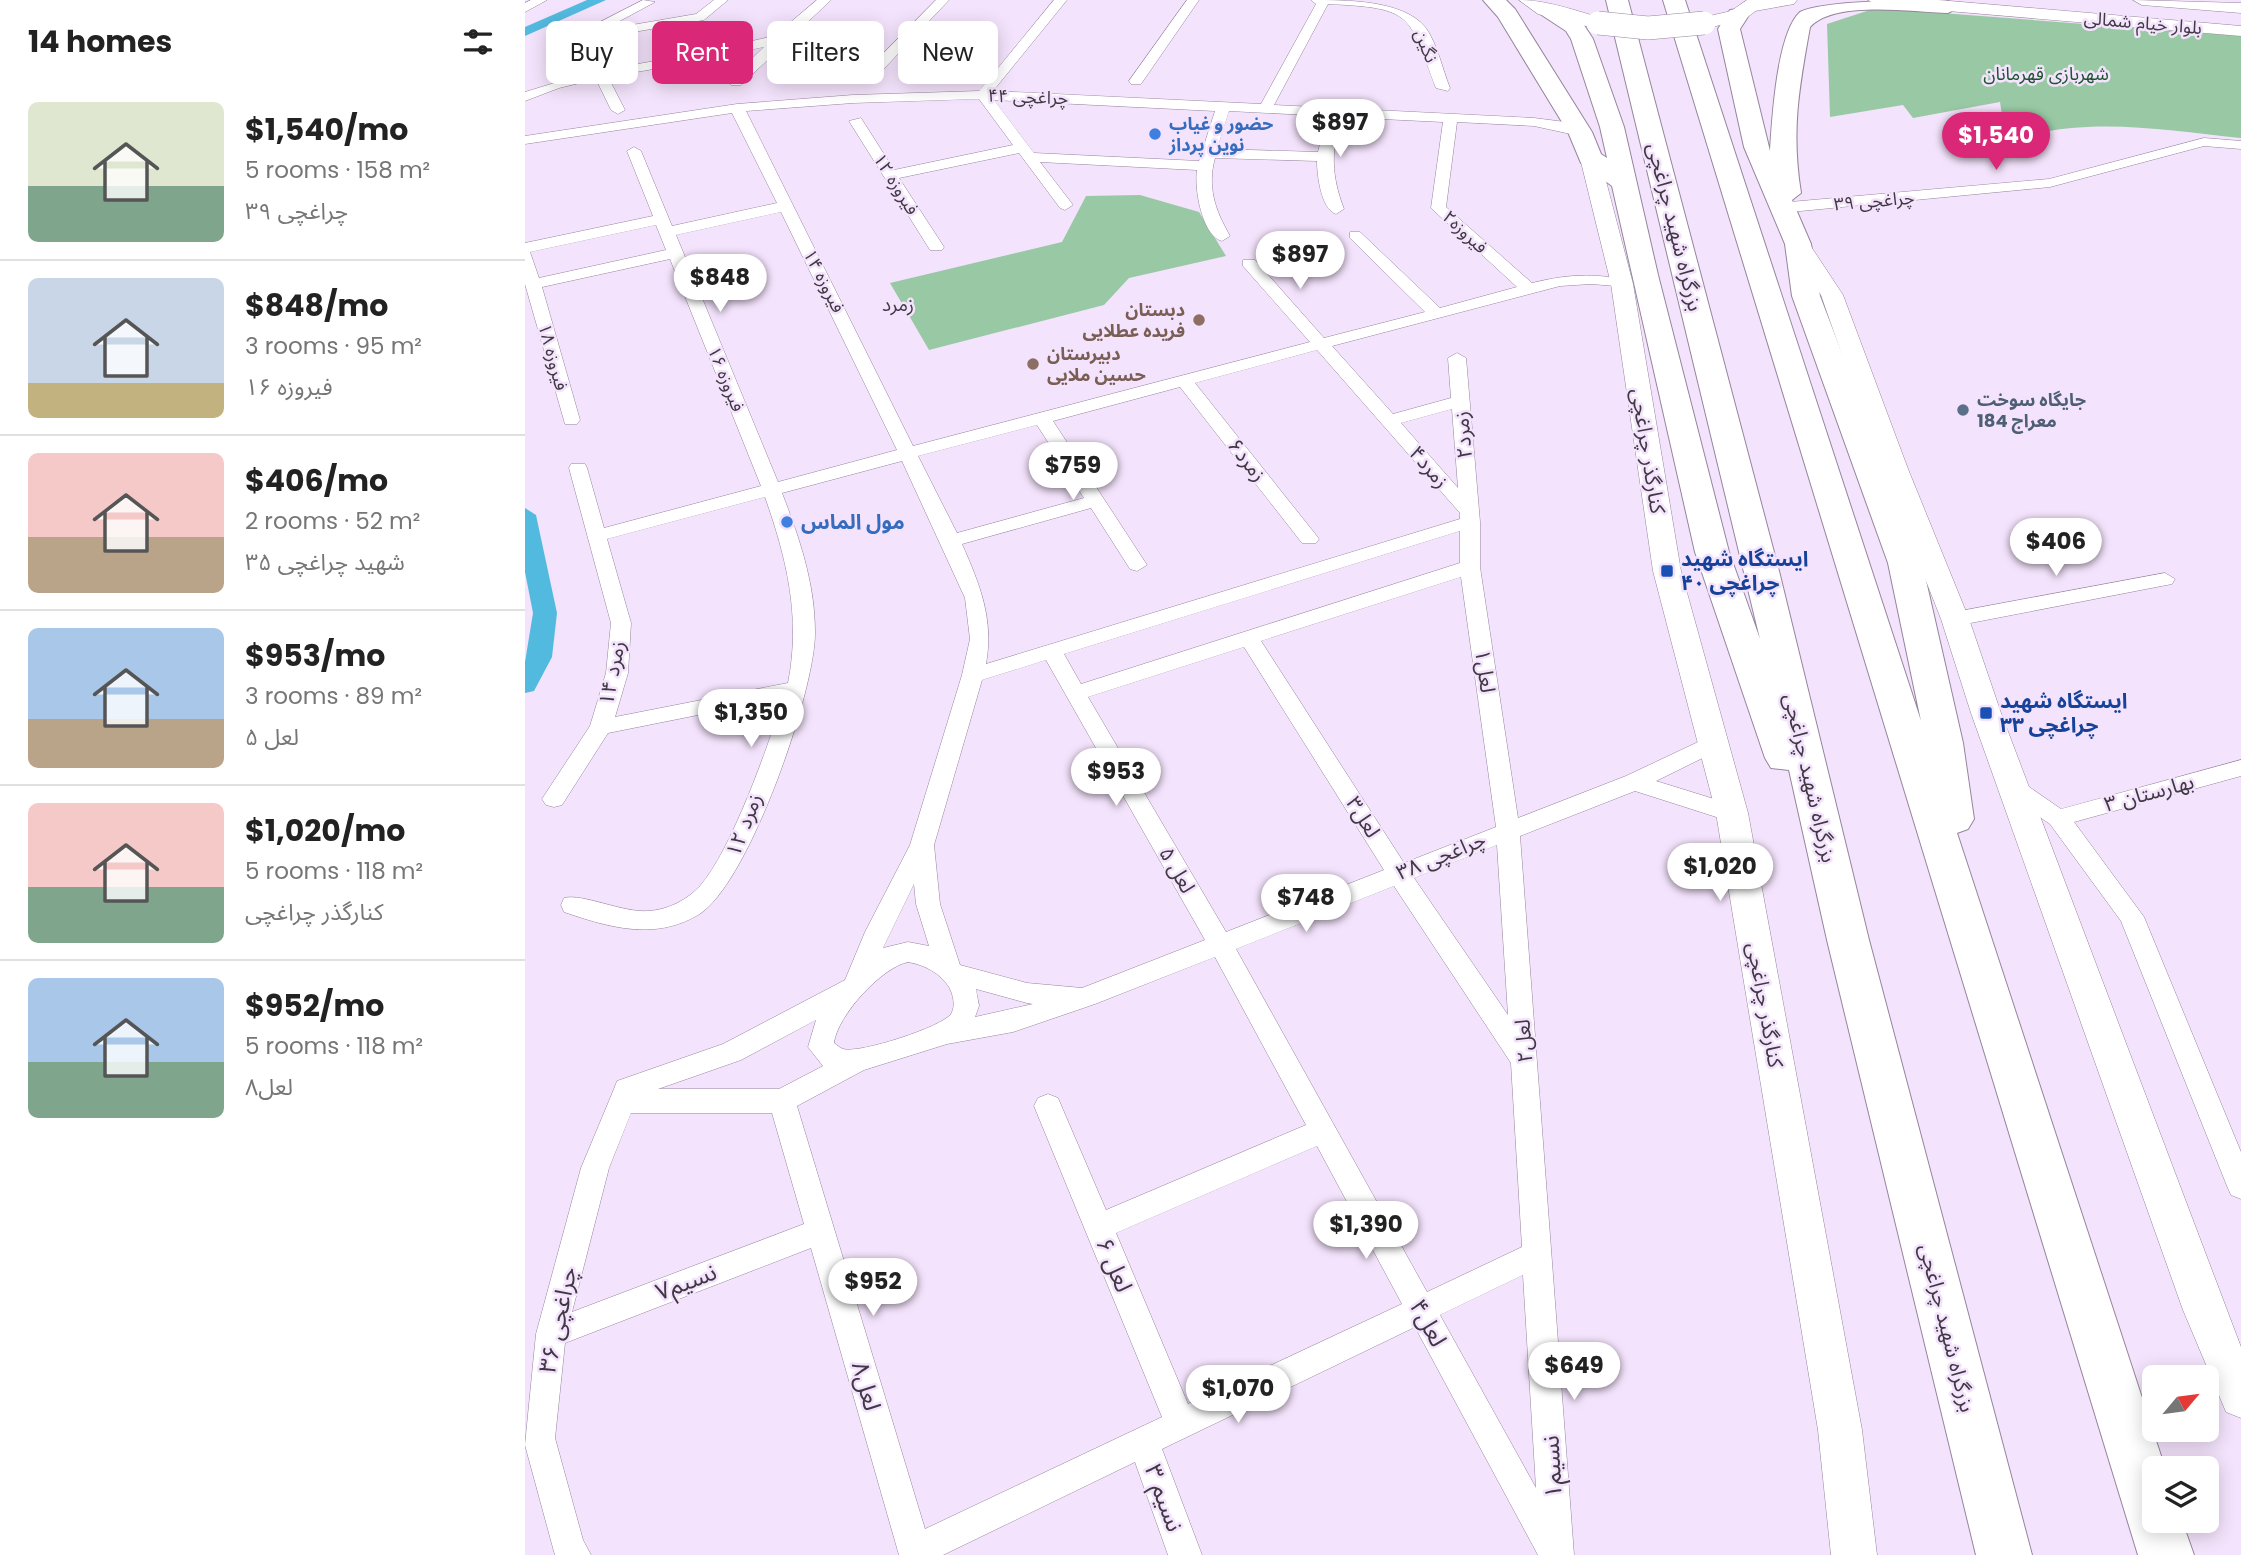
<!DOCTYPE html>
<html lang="en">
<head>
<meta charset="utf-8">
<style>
  :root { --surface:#fff; --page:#f2f2f2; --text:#222; --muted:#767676; --line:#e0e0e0; --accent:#db2777 }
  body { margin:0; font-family:Poppins,"Noto Sans Arabic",sans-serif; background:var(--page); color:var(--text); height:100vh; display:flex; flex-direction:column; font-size:26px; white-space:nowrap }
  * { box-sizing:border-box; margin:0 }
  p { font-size:23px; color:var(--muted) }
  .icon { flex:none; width:38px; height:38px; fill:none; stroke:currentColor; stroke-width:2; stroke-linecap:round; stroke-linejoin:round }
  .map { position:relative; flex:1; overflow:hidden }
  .side { display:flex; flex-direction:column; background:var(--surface); width:525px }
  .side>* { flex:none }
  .guide { position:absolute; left:21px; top:21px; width:665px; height:63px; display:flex; gap:14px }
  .needle { width:46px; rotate:61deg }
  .fabs { position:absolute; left:1617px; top:1365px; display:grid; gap:14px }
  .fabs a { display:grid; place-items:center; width:77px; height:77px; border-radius:10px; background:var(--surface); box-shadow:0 4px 18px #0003; font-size:35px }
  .price { position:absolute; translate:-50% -60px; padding:0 16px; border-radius:24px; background:#fff; color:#222; font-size:23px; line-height:46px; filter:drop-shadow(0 2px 4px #0008) }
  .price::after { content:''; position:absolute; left:50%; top:42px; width:21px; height:16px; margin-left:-10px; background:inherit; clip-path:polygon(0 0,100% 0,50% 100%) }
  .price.current { background:var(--accent); color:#fff }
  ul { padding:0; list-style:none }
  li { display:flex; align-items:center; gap:21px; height:175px; padding:0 28px }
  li+li { border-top:2px solid var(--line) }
  li span { display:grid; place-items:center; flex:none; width:196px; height:140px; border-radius:10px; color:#555 }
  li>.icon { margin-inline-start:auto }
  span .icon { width:84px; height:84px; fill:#fffc; stroke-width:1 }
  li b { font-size:30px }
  h2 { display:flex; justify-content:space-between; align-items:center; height:84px; padding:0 28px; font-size:30px }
  .chip { padding:0 24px; border-radius:10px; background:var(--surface); box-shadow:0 4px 18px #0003; font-size:24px; line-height:63px }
  .chip.current { background:var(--accent); color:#fff }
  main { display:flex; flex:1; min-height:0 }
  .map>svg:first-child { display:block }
  .green { fill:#98c9a4 }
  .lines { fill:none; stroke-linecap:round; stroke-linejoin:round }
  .canal { fill:#53badf; fill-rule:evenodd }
  .minor-casing { stroke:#95859c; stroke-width:1 }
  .secondary-casing { stroke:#95859c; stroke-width:1 }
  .primary-casing { stroke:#95859c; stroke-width:1 }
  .trunk-casing { stroke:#95859c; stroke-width:2 }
  .minor { fill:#fff; fill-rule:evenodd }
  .secondary { fill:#fff; fill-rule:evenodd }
  .primary { fill:#fff; fill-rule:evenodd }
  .trunk { fill:#fff; fill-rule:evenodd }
  .primary-bridge-casing { stroke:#95859c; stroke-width:24; stroke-linecap:butt }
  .primary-bridge { stroke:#fff; stroke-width:23 }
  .shop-dot { fill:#3f7fe0; stroke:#f4e3fc; stroke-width:2.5 }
  .education-dot { fill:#8d6e63; stroke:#f4e3fc; stroke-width:2.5 }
  .service-dot { fill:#5c6f8a; stroke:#f4e3fc; stroke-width:2.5 }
  .transit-dot { fill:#1a4fb4; stroke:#f4e3fc; stroke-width:2.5 }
  .labels { text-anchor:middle; stroke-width:5; stroke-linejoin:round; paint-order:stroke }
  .far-street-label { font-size:18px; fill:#403943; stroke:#f4e3fc }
  .far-park-label { font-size:18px; fill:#1d532f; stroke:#f4e3fc }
  .far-shop-label { font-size:18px; font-weight:bold; fill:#366cbe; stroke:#f4e3fc; text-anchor:start }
  .far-education-label { font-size:18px; font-weight:bold; fill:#785e54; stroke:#f4e3fc; text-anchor:end }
  .far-service-label { font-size:18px; font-weight:bold; fill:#4e5e75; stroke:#f4e3fc; text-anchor:start }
  .far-neighbourhood-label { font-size:19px; fill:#403943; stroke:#f4e3fc }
  .street-label { font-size:21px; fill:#403943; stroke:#f4e3fc }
  .shop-label { font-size:21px; font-weight:bold; fill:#366cbe; stroke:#f4e3fc; text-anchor:start }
  .transit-label { font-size:21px; font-weight:bold; fill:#164399; stroke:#f4e3fc; text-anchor:start }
  .near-street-label { font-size:24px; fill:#403943; stroke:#f4e3fc }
</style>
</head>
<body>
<main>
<section class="side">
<h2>14 homes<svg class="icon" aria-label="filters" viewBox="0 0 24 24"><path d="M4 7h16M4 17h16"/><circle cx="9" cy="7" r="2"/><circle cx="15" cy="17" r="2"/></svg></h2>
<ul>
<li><span style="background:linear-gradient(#dfe7d0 60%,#7fa58c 0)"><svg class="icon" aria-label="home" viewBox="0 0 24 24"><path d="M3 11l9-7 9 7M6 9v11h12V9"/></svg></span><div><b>$1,540/mo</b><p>5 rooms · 158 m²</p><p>چراغچی ۳۹</p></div></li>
<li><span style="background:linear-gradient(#c9d6e8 75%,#c2b280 0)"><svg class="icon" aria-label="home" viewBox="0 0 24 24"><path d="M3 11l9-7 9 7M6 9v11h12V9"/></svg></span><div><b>$848/mo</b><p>3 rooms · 95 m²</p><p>فیروزه ۱۶</p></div></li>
<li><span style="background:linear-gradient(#f6c9c9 60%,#b9a48a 0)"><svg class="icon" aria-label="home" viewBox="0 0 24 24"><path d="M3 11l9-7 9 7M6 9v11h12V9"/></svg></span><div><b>$406/mo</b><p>2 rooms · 52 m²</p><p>شهید چراغچی ٣۵</p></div></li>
<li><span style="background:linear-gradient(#a9c7e8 65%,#b9a48a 0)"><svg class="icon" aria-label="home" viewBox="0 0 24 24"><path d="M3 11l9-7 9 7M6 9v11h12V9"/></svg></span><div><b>$953/mo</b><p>3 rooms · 89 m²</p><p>لعل ۵</p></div></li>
<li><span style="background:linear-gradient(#f6c9c9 60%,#7fa58c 0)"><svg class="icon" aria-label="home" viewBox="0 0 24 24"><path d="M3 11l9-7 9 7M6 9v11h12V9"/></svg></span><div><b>$1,020/mo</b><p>5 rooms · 118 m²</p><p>کنارگذر چراغچی</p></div></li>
<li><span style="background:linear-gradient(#a9c7e8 60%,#7fa58c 0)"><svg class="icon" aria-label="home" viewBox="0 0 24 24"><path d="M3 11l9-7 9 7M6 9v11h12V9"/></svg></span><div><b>$952/mo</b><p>5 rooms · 118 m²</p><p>لعل۸</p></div></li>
</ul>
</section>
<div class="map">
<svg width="1716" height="1555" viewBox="0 0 1716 1555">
  <rect width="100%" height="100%" fill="#f4e3fc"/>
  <g class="green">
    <path d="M1351 8 1716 36V138C1636 130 1559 115 1481 142L1475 102 1388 118 1378 105 1305 117 1302 24Z"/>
    <path d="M615 195 674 212 701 256 604 278 579 305 404 350 365 283 537 242 561 196Z"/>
  </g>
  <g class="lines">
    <g class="canal">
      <path d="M62 0H81L0 36V27Z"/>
      <path d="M0 508 11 515 32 613 27 657 9 691 0 693V662L8 613 0 572Z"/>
    </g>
    <defs>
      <g id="minor">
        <path d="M6 0H22L0 12V3Z"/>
        <path d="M118 0 130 2 78 30 171 14 189 0H203L179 20 50 42 44 38Z"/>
        <path d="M292 0H306L216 85H206L191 58 83 77 100 110 93 114 86 110 71 79 34 88 0 101V92L62 73 175 53 249 36ZM239 47 212 73 202 55Z"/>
        <path d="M411 0H424L353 75H343V69Z"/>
        <path d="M529 0H542L468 91 736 104 791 4 786 0C822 0 879 0 901 28 913 46 917 68 925 88L923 91 911 88C883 14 889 8 803 4L749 105 1009 118 1040 122 1062 132 1055 136 1009 126 932 122 921 207 1007 283C1040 275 1069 272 1103 281V287L1066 284 1035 286 807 346 868 414 926 398 923 358 932 353 941 358 955 522V567L993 818 1101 776 1190 734 1198 736 1201 742 1198 748 1131 781 1215 807 1219 813 1215 819 1207 822 1110 791 995 836 1049 1555H1013L890 1327 637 1449 677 1555H643L610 1462 418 1555H374L286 1248 40 1343 30 1438 58 1540 66 1555H30L28 1548 0 1445 11 1334 56 1168 89 1089 92 1081 198 1044 320 980 340 932 385 845 437 675 445 639 440 598 377 461 257 493C274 537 290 583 290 632 291 689 223 886 173 915 129 941 83 927 39 912L36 905 39 898C57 893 98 913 123 911 143 910 162 900 175 886 206 851 244 745 258 698L83 733 37 805 29 807 21 805 17 799 65 726 81 673 86 623 44 468 46 464H60L62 468 79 528 236 486 145 259 17 287 55 420 52 424H40L0 284V243L128 216 102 151 109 147 116 151 147 226 252 203 207 113 0 144V136L212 104 328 95 454 91ZM454 99 488 145 369 170 336 118 324 121 405 250H417L419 247 374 178 494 153 535 208 540 210 548 205 515 162 672 170C669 188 677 236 697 241L705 236C690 210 682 187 690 158L792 161C792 175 796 209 811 214L819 209C806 175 806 151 816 117L918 122 906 208 992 287 915 308 835 232H825V238L900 312 799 338 730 260H718V266L785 342 388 446 221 111 328 103ZM469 100 690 111 674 161 509 153ZM704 111 802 116 793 152 692 149ZM256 212 372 450 253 482 151 235ZM131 225 141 250 14 278 5 252ZM792 350 935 513V519L461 664C469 619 455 585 437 544L566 508 605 569 612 571 622 565 528 421 655 387 777 543H791L794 539 791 535 670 383ZM927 409 933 488 876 423ZM512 425 559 498 432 533 393 456ZM240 497C262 559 276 618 263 683L90 717 103 673 106 623 82 539ZM935 531V563L556 684 539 654ZM936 577 971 827 879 863 736 641ZM719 647 859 870 701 932 563 697ZM521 660 680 940 557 988 502 983 435 965 415 904 409 845 457 680ZM972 845 983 1015 889 878ZM389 884 391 904 404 946 383 942 358 948ZM869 886 986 1063 997 1247 902 1292 711 949ZM690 957 781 1125 581 1210 533 1098 523 1094 513 1098 509 1106 637 1417 400 1529 272 1106 339 1070 422 1044 488 1032 570 1004ZM383 962C400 965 415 973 424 987 428 994 431 1006 426 1014 417 1027 334 1054 318 1049 315 1048 312 1045 309 1043 312 1016 357 967 383 962ZM451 989 502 1003 508 1004 450 1017 454 1006ZM291 1020 283 1047 298 1066 254 1089H133L216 1060ZM106 1113H247L279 1224 47 1312 84 1168ZM792 1146 877 1304 663 1404 591 1233ZM998 1275 1011 1488 915 1315Z"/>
        <path d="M662 0H674L616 84H606L604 81Z"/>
        <path d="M1679 138 1716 141V149L1679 146 1525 187 1265 212 1257 207 1265 202 1524 179Z"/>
        <path d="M1640 573 1650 579 1647 584 1430 626 1420 619 1430 612Z"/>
        <path d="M1716 760V776L1549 822 1619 917 1716 1152V1199L1706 1195 1702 1186 1596 921 1525 824 1481 794 1478 788 1481 782H1497L1536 809Z"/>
      </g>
      <g id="secondary">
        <path d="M1234 0H1272L1269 4 1230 11 1221 6Z"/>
        <path d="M1343 0H1413L1716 26V36L1352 5Z"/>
        <path d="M1608 0 1716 3V13L1617 5Z"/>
        <path d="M1065 152 1075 158 1108 284 1156 571 1223 813 1337 1430 1352 1555H1306L1293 1430 1191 813 1128 571 1086 284 1055 158Z"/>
        <path d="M1273 237 1281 239 1318 295 1383 469 1444 619 1476 713 1716 1347V1418L1701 1412 1658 1310 1446 713 1416 619 1357 469 1296 295 1262 244Z"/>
      </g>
      <g id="primary">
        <path d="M994 0C1023 0 1051 11 1080 19L1083 23 1073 29 1013 14Z"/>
        <path d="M1222 0H1245L1220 19 1179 29 1169 23 1172 19 1206 11Z"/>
      </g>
      <g id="trunk">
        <path d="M958 0H981L990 9 1067 132 1076 154 1082 158 1075 127 1046 39 1041 31 1009 10 1020 4 1057 22 1068 39 1099 127 1133 275 1204 552 1235 639 1081 0H1103L1254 571 1344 940 1507 1555H1451L1302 940 1264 770 1246 768 1240 758 1170 552 1087 186 1056 163 1043 132 973 17Z"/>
        <path d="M1138 0H1160L1396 721 1363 563 1267 296 1260 244 1219 147 1193 29 1205 10 1213 9 1224 15 1215 29 1245 151C1247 118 1252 33 1275 12 1299 0 1390 0 1423 1L1434 7 1423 13C1386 12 1310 0 1285 27 1274 88 1266 131 1276 193L1267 200 1286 244 1295 296 1397 563 1438 743 1449 819 1443 829 1432 833 1640 1468H1629V1521H1657L1669 1555H1613Z"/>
      </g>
    </defs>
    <use href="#minor" class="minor-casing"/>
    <use href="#secondary" class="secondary-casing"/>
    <use href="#primary" class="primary-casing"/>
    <use href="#trunk" class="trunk-casing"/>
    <use href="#minor" class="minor"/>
    <use href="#secondary" class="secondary"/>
    <use href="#primary" class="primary"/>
    <use href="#trunk" class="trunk"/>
    <defs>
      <path id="primary-bridge" d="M1073 23 1123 28 1179 23"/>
    </defs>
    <use href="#primary-bridge" class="primary-bridge-casing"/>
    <use href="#primary-bridge" class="primary-bridge"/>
  </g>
  <g class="shop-dot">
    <circle cx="630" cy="134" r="7"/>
    <circle cx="262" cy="522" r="7"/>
  </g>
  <g class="education-dot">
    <circle cx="674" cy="320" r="7"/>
    <circle cx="508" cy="364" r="7"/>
  </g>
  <circle class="service-dot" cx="1438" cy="410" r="7"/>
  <g class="transit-dot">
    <rect x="1135" y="564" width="14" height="14" rx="3.5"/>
    <rect x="1454" y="706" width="14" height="14" rx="3.5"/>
  </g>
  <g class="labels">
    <g class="far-street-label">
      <text transform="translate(1618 23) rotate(5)" y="6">بلوار خیام شمالی</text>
      <text transform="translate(901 46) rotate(68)" y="6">نگین</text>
      <text transform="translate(503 97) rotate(2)" y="6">چراغچی ۴۴</text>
      <text transform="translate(371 184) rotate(58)" y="6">فیروزه ۱۲</text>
      <text transform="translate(1349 201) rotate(-5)" y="6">چراغچی ۳۹</text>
      <text transform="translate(940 232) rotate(43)" y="6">فیروزه۲</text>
      <text transform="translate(299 281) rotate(63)" y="6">فیروزه ۱۴</text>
      <text transform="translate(28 357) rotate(75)" y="6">فیروزه ۱۸</text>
      <text transform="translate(201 379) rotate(68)" y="6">فیروزه ۱۶</text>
    </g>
    <g class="far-park-label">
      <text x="1521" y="80">شهربازی قهرمانان</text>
    </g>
    <g class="far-shop-label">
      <text x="644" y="130">حضور و غیاب<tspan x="644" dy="21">نوین پرداز</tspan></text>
    </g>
    <g class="far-education-label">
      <text x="660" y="316">دبستان<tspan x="660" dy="21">فریده عطلایی</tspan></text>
      <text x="522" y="360" text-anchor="start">دبیرستان<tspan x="522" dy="21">حسین ملایی</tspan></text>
    </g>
    <g class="far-service-label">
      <text x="1452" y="406">جایگاه سوخت<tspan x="1452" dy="21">184 معراج</tspan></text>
    </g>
    <g class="far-neighbourhood-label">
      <text x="373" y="311">زمرد</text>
    </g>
    <g class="street-label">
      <text transform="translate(1150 227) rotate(76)" y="7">بزرگراه شهید چراغچی</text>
      <text transform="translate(938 435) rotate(-95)" y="7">زمرد۲</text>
      <text transform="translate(1123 451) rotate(81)" y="7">کنارگذر چراغچی</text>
      <text transform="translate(722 460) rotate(52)" y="7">زمرد۶</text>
      <text transform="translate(904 467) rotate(49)" y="7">زمرد۴</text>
      <text transform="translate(960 671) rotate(82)" y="7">لعل۱</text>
      <text transform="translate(87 673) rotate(-79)" y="7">زمرد ۱۴</text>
      <text transform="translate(1285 778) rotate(77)" y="7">بزرگراه شهید چراغچی</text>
      <text transform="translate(1624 793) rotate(-15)" y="7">بهارستان ۳</text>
      <text transform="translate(838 817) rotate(58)" y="7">لعل۳</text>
      <text transform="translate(219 825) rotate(-69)" y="7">زمرد ۱۲</text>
      <text transform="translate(916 856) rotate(-22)" y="7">چراغچی ۳۸</text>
      <text transform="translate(652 870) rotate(60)" y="7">لعل ۵</text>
      <text transform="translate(1240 1005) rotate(80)" y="7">کنارگذر چراغچی</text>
      <text transform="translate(999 1041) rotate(-94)" y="7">لعل۲</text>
      <text transform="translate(1422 1328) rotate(76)" y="7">بزرگراه شهید چراغچی</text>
    </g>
    <g class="shop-label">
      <text x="276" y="529">مول الماس</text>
    </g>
    <g class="transit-label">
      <text x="1156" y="566">ایستگاه شهید<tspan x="1156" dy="24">چراغچی ۴۰</tspan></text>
      <text x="1475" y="708">ایستگاه شهید<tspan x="1475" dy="24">چراغچی ۳۳</tspan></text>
    </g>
    <g class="near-street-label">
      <text transform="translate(589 1265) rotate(67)" y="8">لعل ۶</text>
      <text transform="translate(161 1282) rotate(-21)" y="8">نسیم۷</text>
      <text transform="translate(33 1320) rotate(-78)" y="8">چراغچی ۳۶</text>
      <text transform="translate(903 1323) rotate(61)" y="8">لعل۴</text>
      <text transform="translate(341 1386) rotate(74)" y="8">لعل۸</text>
      <text transform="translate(1027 1467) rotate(-93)" y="8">نسیم۱</text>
      <text transform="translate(639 1498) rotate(70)" y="8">نسیم ۳</text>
    </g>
  </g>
</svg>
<div class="fabs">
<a><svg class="needle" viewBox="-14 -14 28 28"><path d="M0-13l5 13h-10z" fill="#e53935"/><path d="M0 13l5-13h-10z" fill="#767676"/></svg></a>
<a><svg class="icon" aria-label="layers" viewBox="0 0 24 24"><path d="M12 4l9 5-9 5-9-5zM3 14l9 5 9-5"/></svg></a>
</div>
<b class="price" style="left:815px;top:159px">$897</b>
<b class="price current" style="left:1471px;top:172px">$1,540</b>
<b class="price" style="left:775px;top:291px">$897</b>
<b class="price" style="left:195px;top:314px">$848</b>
<b class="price" style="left:548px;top:502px">$759</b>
<b class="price" style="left:1531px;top:578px">$406</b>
<b class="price" style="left:226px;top:749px">$1,350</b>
<b class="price" style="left:591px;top:808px">$953</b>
<b class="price" style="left:1195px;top:903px">$1,020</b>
<b class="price" style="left:781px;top:934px">$748</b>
<b class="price" style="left:841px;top:1261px">$1,390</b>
<b class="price" style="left:348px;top:1318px">$952</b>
<b class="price" style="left:1049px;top:1402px">$649</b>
<b class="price" style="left:713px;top:1425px">$1,070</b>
<div class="guide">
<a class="chip">Buy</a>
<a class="chip current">Rent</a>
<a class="chip">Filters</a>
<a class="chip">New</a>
</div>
</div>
</main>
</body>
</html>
